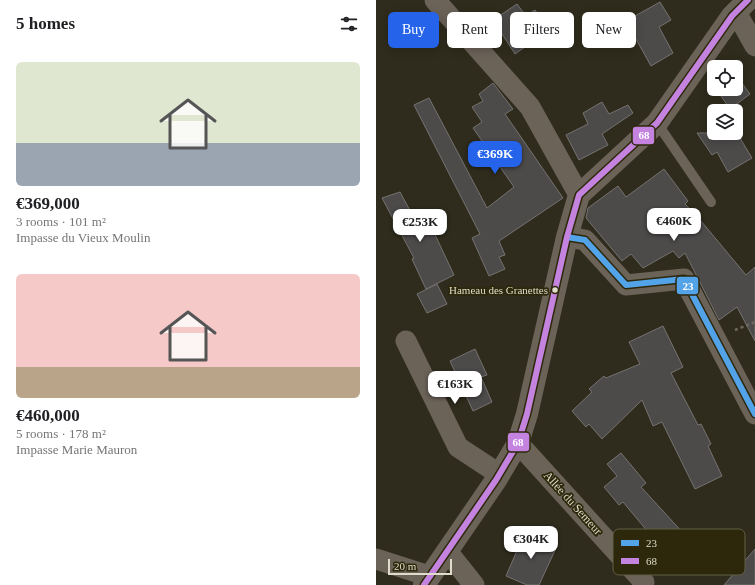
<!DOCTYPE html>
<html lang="en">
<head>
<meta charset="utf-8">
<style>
  :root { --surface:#fff; --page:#f2f2f2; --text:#202124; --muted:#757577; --accent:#2563eb }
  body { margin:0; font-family:"Times New Roman",serif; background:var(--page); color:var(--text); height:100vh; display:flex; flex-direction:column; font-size:15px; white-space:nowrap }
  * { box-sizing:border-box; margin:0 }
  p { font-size:13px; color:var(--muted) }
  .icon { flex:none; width:22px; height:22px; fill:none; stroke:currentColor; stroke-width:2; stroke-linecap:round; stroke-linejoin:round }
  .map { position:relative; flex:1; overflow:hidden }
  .panel { display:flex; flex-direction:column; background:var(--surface); width:376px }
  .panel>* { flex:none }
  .hud { position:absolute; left:12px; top:12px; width:307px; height:36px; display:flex; gap:8px }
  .tools { position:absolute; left:331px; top:60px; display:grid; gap:8px }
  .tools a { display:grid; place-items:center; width:36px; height:36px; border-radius:6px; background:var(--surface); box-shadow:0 2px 10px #0003; font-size:20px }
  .scale { position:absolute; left:12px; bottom:10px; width:64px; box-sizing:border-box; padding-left:4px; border:2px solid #dfdccb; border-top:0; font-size:11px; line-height:14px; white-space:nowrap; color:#dfdccb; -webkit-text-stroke:3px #2d280b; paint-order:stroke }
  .price { position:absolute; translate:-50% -34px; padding:0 9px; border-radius:8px; background:#fff; color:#222; font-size:13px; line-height:26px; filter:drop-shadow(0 1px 2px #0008) }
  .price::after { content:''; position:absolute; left:50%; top:24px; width:12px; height:9px; margin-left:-6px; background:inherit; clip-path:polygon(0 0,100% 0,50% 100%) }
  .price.active { background:var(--accent); color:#fff }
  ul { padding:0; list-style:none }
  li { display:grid; align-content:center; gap:8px; height:212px; padding:0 16px }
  li span { display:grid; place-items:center; height:124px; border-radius:6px; color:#555 }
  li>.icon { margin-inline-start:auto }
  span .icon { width:72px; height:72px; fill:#fffc; stroke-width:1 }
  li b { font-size:17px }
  h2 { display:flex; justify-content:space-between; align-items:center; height:48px; padding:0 16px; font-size:17px }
  .chip { padding:0 14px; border-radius:6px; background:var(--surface); box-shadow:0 2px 10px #0003; font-size:14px; line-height:36px }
  .chip.active { background:var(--accent); color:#fff }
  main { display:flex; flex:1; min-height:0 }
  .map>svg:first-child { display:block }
  .building { fill:#4d4a4a; stroke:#757271 }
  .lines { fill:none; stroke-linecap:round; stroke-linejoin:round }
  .path { stroke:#6d675d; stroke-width:2.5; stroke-dasharray:3 3; stroke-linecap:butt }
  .service { stroke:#6b6258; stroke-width:10 }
  .minor { stroke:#6b6258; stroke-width:21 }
  .tertiary { stroke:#6b6258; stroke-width:22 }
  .bus-1-casing { stroke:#2d280b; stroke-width:9 }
  .bus-2-casing { stroke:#2d280b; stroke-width:9 }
  .bus-1 { stroke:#53a3e8; stroke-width:6 }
  .bus-2 { stroke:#c483df; stroke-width:6 }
  .bus-dot { fill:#dfdccb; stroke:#2d280b; stroke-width:1.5 }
  .labels { text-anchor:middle; stroke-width:3.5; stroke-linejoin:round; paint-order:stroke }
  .bus-label { font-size:11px; fill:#dfdccb; stroke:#2d280b; text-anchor:end }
  .street-label { font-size:12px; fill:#dfdccb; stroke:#2d280b }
  .key { fill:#2d280b; stroke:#625e45; stroke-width:1 }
  .key-label { font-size:11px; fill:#dfdccb }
  .line-badge { stroke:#2d280b; stroke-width:1.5 }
  .badge-label { font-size:11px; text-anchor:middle; font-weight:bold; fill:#fff }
</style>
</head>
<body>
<main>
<section class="panel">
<h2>5 homes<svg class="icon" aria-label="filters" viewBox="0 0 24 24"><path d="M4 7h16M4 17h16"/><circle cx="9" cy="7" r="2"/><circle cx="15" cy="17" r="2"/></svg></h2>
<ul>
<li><span style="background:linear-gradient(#dfe7d0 65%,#9aa5b1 0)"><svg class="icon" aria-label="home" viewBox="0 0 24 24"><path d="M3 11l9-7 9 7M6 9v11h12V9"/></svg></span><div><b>€369,000</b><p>3 rooms · 101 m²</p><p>Impasse du Vieux Moulin</p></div></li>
<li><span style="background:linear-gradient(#f6c9c9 75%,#b9a48a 0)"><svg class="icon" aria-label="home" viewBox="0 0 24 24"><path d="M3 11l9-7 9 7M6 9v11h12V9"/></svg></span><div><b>€460,000</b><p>5 rooms · 178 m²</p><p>Impasse Marie Mauron</p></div></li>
</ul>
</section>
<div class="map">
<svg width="379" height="585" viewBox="0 0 379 585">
  <rect width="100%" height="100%" fill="#2f2c1d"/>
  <g class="building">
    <path d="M284 2 295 20 283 27 297 53 275 66 250 21Z"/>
    <path d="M141 4 150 16 159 10 173 30 139 54 117 20Z"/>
    <path d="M360 75 374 94 354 109 340 89H360Z"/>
    <path d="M117 83 137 109 129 114 187 198 123 241 129 255 123 257 129 269 113 276 96 238 104 234 38 105 53 98 111 208 138 187 97 128 106 122 96 107 107 101 103 94Z"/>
    <path d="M226 102 233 114 252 105 257 113 226 134 232 145 203 160 190 135 212 124 207 113Z"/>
    <path d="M321 133H361L376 158 352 172 341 152 336 155Z"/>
    <path d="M288 169 312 201 309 204 325 221 370 275 379 267V341L361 307 343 320 309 253 303 258 297 251 267 268 255 254 246 261 210 218 212 208 242 186 250 197Z"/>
    <path d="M24 192 44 229 54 224 78 275 50 289 36 259 38 258 6 198Z"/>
    <path d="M61 284 71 304 51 313 41 294Z"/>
    <path d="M287 326 307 367 295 373 322 425 325 424 335 444 332 446 346 476 319 489 286 422 277 426 266 400 226 439 213 424 210 427 196 411 216 392 213 389 228 376 230 378 264 364 253 342Z"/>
    <path d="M99 349 111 375 105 377 116 402 97 411 74 361Z"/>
    <path d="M245 453 270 483 265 487 308 534 288 551 247 502 243 505 228 487 241 476 231 464Z"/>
    <path d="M149 532 181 546 163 585H151L130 576Z"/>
    <path d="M379 549V585H348Z"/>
  </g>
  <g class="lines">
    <path class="path" d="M359 330 379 322"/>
    <path class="service" d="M281 123 335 202"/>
    <g class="minor">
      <path d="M59 0 154 107 203 195"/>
      <path d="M360 12 379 46"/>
      <path d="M191 237 209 240 250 285 308 279 379 414"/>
      <path d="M30 341 82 447 123 474"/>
      <path d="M142 443 268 582"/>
      <path d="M71 551 98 585"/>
      <path d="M0 559 53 576"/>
    </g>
    <path class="tertiary" d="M48 585 120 480 142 443 151 414 191 237 203 195 281 123 356 16 372 0"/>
    <defs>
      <path id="bus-1" d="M191 237 209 240 250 285 308 279 379 414"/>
      <path id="bus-2" d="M48 585 120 480 142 443 151 414 191 237 203 195 281 123 356 16 372 0"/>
    </defs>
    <use href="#bus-1" class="bus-1-casing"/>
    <use href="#bus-2" class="bus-2-casing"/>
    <use href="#bus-1" class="bus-1"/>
    <use href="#bus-2" class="bus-2"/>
  </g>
  <circle class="bus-dot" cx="179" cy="290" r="3.5"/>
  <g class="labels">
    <g class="bus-label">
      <text x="172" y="294">Hameau des Granettes</text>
    </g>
    <g class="street-label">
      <text transform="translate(197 503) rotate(48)" y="4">Allée du Semeur</text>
    </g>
  </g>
  <rect x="237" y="529" width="132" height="46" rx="6" class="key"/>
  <rect x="245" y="540" width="18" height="6" fill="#53a3e8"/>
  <rect x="245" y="558" width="18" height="6" fill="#c483df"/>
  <g class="key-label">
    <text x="270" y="547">23</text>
    <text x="270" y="565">68</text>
  </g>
  <g class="line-badge">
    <rect x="256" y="126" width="23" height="19" rx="4" fill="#c483df"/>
    <rect x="300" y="276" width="23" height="19" rx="4" fill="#53a3e8"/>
    <rect x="131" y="432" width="23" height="20" rx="4" fill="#c483df"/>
  </g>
  <g class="badge-label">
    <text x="268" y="139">68</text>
    <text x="312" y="290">23</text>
    <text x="142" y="446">68</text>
  </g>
</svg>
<div class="tools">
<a><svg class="icon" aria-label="locate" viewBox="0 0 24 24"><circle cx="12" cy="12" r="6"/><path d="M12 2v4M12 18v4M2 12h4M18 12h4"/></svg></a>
<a><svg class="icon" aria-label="layers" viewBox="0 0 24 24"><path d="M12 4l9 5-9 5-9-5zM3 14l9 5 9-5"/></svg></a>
</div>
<div class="scale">20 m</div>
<b class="price active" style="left:119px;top:175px">€369K</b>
<b class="price" style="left:298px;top:242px">€460K</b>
<b class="price" style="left:44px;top:243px">€253K</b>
<b class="price" style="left:79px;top:405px">€163K</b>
<b class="price" style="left:155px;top:560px">€304K</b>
<div class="hud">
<a class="chip active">Buy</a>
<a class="chip">Rent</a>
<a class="chip">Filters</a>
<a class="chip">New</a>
</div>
</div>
</main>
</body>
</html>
